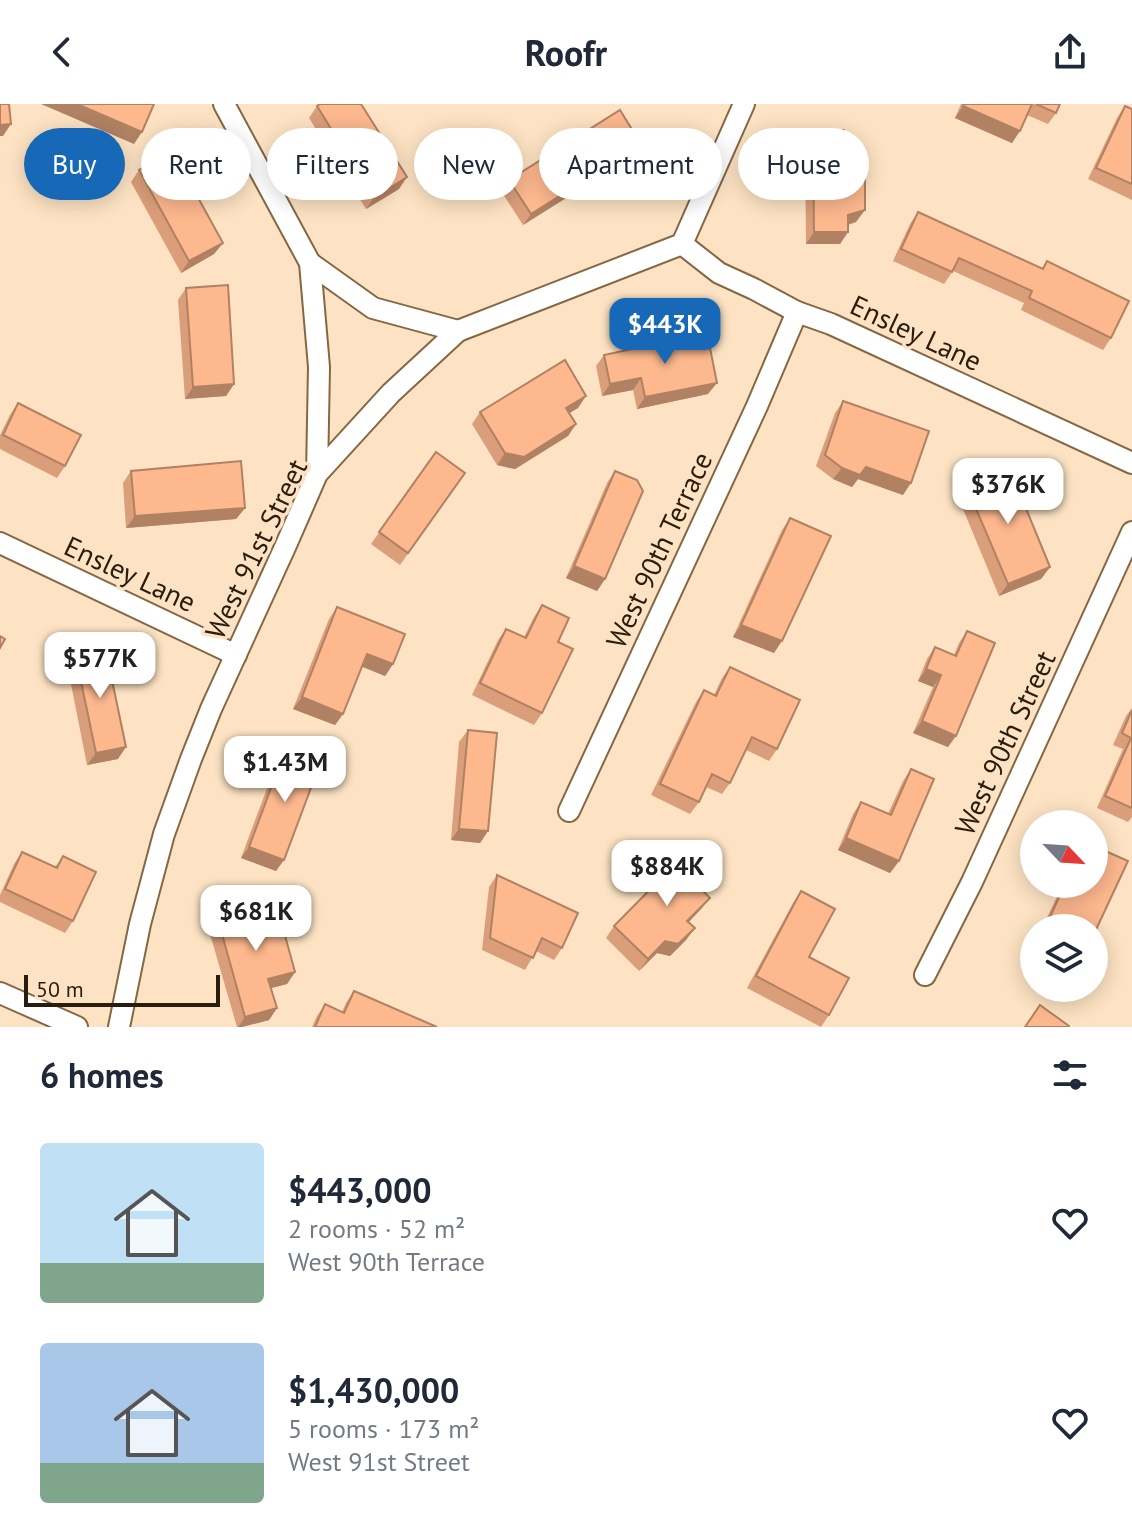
<!DOCTYPE html>
<html lang="en">
<head>
<meta charset="utf-8">
<style>
  :root { --surface:#fff; --page:#f2f2f3; --text:#1f2937; --muted:#747a83; --accent:#1768b6 }
  body { margin:0; font-family:"PT Sans",sans-serif; background:var(--page); color:var(--text); height:100vh; display:flex; flex-direction:column; font-size:30px; white-space:nowrap }
  * { box-sizing:border-box; margin:0 }
  p { font-size:26px; color:var(--muted) }
  .icon { flex:none; width:44px; height:44px; fill:none; stroke:currentColor; stroke-width:2; stroke-linecap:round; stroke-linejoin:round }
  .map { position:relative; height:923px; overflow:hidden }
  .details { display:flex; flex-direction:column; background:var(--surface); flex:1 }
  .details>* { flex:none }
  .guide { position:absolute; left:24px; top:24px; width:1084px; height:72px; display:flex; gap:16px }
  .needle { width:52px; rotate:115deg }
  .buttons { position:absolute; left:1020px; top:706px; display:grid; gap:16px }
  .buttons a { display:grid; place-items:center; width:88px; height:88px; border-radius:50%; background:var(--surface); box-shadow:0 4px 20px #0003; font-size:40px }
  .scale { position:absolute; left:24px; bottom:20px; width:196px; box-sizing:border-box; padding-left:8px; border:4px solid #291d0e; border-top:0; font-size:22px; line-height:28px; white-space:nowrap; color:#291d0e; -webkit-text-stroke:6px #fde3c3; paint-order:stroke }
  .price { position:absolute; translate:-50% -68px; padding:0 18px; border-radius:16px; background:#fff; color:#222; font-size:26px; line-height:52px; filter:drop-shadow(0 2px 4px #0008) }
  .price::after { content:''; position:absolute; left:50%; top:48px; width:24px; height:18px; margin-left:-12px; background:inherit; clip-path:polygon(0 0,100% 0,50% 100%) }
  .price.on { background:var(--accent); color:#fff }
  ul { padding:0; list-style:none }
  li { display:flex; align-items:center; gap:24px; height:200px; padding:0 40px }
  li span { display:grid; place-items:center; flex:none; width:224px; height:160px; border-radius:8px; color:#555 }
  li>.icon { margin-inline-start:auto }
  span .icon { width:96px; height:96px; fill:#fffc; stroke-width:1 }
  li b { font-size:34px }
  h2 { display:flex; justify-content:space-between; align-items:center; height:96px; padding:0 40px; font-size:34px }
  .tag { padding:0 28px; border-radius:36px; background:var(--surface); box-shadow:0 4px 20px #0003; font-size:28px; line-height:72px }
  .tag.on { background:var(--accent); color:#fff }
  header { display:flex; justify-content:space-between; align-items:center; height:104px; padding:0 40px; background:var(--surface); font-size:36px; font-weight:700 }
  .map>svg:first-child { display:block }
  .lines { fill:none; stroke-linecap:round; stroke-linejoin:round }
  .street-casing { stroke:#856843; stroke-width:24 }
  .street { stroke:#fff; stroke-width:20 }
  .wall { fill:#da9e7a }
  .shaded-wall { fill:#b18163 }
  .building { fill:#fdb88e; stroke:#b18163; stroke-width:2 }
  .labels { text-anchor:middle; stroke-width:7; stroke-linejoin:round; paint-order:stroke }
  .street-label { font-size:28px; fill:#291d0e; stroke:#fde3c3 }
</style>
</head>
<body>
<header><svg class="icon" aria-label="back" viewBox="0 0 24 24"><path d="M15 5l-7 7 7 7"/></svg>Roofr<svg class="icon" aria-label="share" viewBox="0 0 24 24"><path d="M12 15V3M7 8l5-5 5 5M5 13v7h14v-7"/></svg></header>
<div class="map">
<svg width="1132" height="923" viewBox="0 0 1132 923">
  <rect width="100%" height="100%" fill="#fde3c3"/>
  <g class="lines">
    <defs>
      <g id="street">
        <path d="M224 0 310 159 319 263 317 370"/>
        <path d="M682 140 719 169 754 185 797 208 831 220 1132 359"/>
        <path d="M310 159 373 204 458 227"/>
        <path d="M0 439 236 551"/>
        <path d="M569 707 757 302 797 208"/>
        <path d="M925 871 972 778 1132 428"/>
        <path d="M0 889 77 923"/>
        <path d="M119 923 140 820 164 730 191 655 211 605 286 441 317 370 391 289 458 227 682 140 744 0"/>
      </g>
    </defs>
    <use href="#street" class="street-casing"/>
    <use href="#street" class="street"/>
  </g>
  <g class="wall">
    <path d="M961 0H1060L1056 9 1048 20 1027 11 1012 39 955 14Z"/>
    <path d="M317 2 399 85 366 105 309 14Z"/>
    <path d="M1125 2 1132 5V96L1088 75 1117 14Z"/>
    <path d="M813 26 844 61 856 118 848 121V128L840 140H806L805 38Z"/>
    <path d="M633 52 523 121 501 87 509 76Z"/>
    <path d="M139 66 223 139 214 150 181 169 131 78Z"/>
    <path d="M918 108 1042 164 1047 157 1111 234 1103 246 1021 206 1024 199 953 167 944 180 893 157 910 120Z"/>
    <path d="M186 184 234 280 226 292 185 295 178 196Z"/>
    <path d="M604 251 708 290 637 305 633 286 602 292 596 262Z"/>
    <path d="M843 297 903 391 858 375 852 383 833 375 816 362 835 309Z"/>
    <path d="M18 299 65 362 57 374 0 345V331L10 311Z"/>
    <path d="M578 304 569 309 576 320 568 332 515 365 497 361 472 320 480 308Z"/>
    <path d="M436 348 465 369 400 461 371 440Z"/>
    <path d="M131 367 245 404 236 415 126 424 123 379Z"/>
    <path d="M615 367 605 475 597 487 566 474 607 379Z"/>
    <path d="M966 381 1050 463 1041 475 999 492 958 393Z"/>
    <path d="M790 414 774 549 733 533 782 426Z"/>
    <path d="M542 501 558 538 542 609 534 621 472 591 498 536 506 525 524 533 534 513Z"/>
    <path d="M337 503 393 560 385 572 362 563 343 610 335 621 293 605 329 515Z"/>
    <path d="M967 527 948 643 913 629 933 583 918 577 927 555 935 543 954 551 959 539Z"/>
    <path d="M75 549 118 655 87 661 67 560Z"/>
    <path d="M730 563 777 645 769 657 746 646 730 679 722 690 706 683 699 698 690 710 651 691 696 598 704 586 714 591 722 574Z"/>
    <path d="M1132 604V713L1128 718 1097 704 1123 645 1113 641 1126 612Z"/>
    <path d="M468 626 488 727 480 739 451 736 459 638Z"/>
    <path d="M286 644 276 767 241 754 278 655Z"/>
    <path d="M911 665 899 757 890 769 838 746 853 710 861 698 888 710 903 677Z"/>
    <path d="M22 748 55 763 63 752 73 817 65 829 0 798V791L14 760Z"/>
    <path d="M497 771 562 844 554 856 536 847 525 866 482 846 489 783Z"/>
    <path d="M1063 780H1094V824H1042Z"/>
    <path d="M801 787 809 853 829 911 821 923 747 884 793 799Z"/>
    <path d="M704 788 710 794 701 805 689 818 686 836 670 852 657 849 639 867 606 834 614 822Z"/>
    <path d="M217 812 295 868 287 880 271 884 277 904 269 916 242 923H237L208 823Z"/>
    <path d="M354 887 437 923H312L317 912 325 900 342 908 346 899Z"/>
  </g>
  <g class="shaded-wall">
    <path d="M41 0H77L142 28 134 40Z"/>
    <path d="M963 2 1020 27 1012 39 955 14Z"/>
    <path d="M11 20 3 32H0V21Z"/>
    <path d="M641 40 633 52 523 121 531 110Z"/>
    <path d="M407 73 399 85 366 105 374 94Z"/>
    <path d="M865 106 856 118 840 123 848 111Z"/>
    <path d="M814 128H848L840 140H806Z"/>
    <path d="M223 139 214 150 181 169 189 157Z"/>
    <path d="M641 274 633 286 602 292 610 280Z"/>
    <path d="M717 279 708 290 637 305 645 293Z"/>
    <path d="M234 280 226 292 185 295 193 283Z"/>
    <path d="M586 292 578 304 558 316 566 304Z"/>
    <path d="M576 320 568 332 515 365 497 361 505 349Z"/>
    <path d="M866 363 911 379 903 391 858 375 852 383 833 375 842 364Z"/>
    <path d="M245 404 236 415 126 424 135 412Z"/>
    <path d="M574 462 605 475 597 487 566 474Z"/>
    <path d="M1050 463 1041 475 999 492 1008 480Z"/>
    <path d="M741 521 782 537 774 549 733 533Z"/>
    <path d="M367 550 393 560 385 572 359 561Z"/>
    <path d="M926 565 941 571 933 583 918 577Z"/>
    <path d="M302 593 343 610 335 621 293 605Z"/>
    <path d="M922 617 956 632 948 643 913 629Z"/>
    <path d="M126 643 118 655 87 661 96 649Z"/>
    <path d="M459 725 488 727 480 739 451 736Z"/>
    <path d="M846 734 899 757 890 769 838 746Z"/>
    <path d="M249 743 284 756 276 767 241 754Z"/>
    <path d="M710 794 701 805 679 828 687 817Z"/>
    <path d="M695 824 686 836 670 852 657 849 639 867 648 855 665 837Z"/>
    <path d="M295 868 287 880 260 887 268 875Z"/>
    <path d="M277 904 269 916 242 923H238L245 913Z"/>
  </g>
  <g class="building">
    <path d="M0 0H9L11 20 0 21Z"/>
    <path d="M77 0H154L142 28Z"/>
    <path d="M320 0H361L407 73 374 94 317 2Z"/>
    <path d="M964 0H1032L1020 27 963 2Z"/>
    <path d="M1036 0H1060L1056 9Z"/>
    <path d="M1125 2 1132 5V80L1096 64Z"/>
    <path d="M620 6 641 40 531 110 509 76Z"/>
    <path d="M813 26H844V61H865V106L848 111V128H814Z"/>
    <path d="M173 48 223 139 189 157 139 66Z"/>
    <path d="M918 108 1043 165 1047 157 1129 197 1111 234 1029 194 1032 187 959 154 952 168 901 145Z"/>
    <path d="M228 181 234 280 193 283 186 184Z"/>
    <path d="M707 229 717 279 645 293 641 274 610 280 604 251Z"/>
    <path d="M565 256 586 292 566 304 576 320 524 353 505 349 480 308Z"/>
    <path d="M843 297 929 327 911 379 866 363 860 371 842 364 825 351Z"/>
    <path d="M18 299 81 331 65 362 3 331Z"/>
    <path d="M436 348 465 369 408 449 379 428Z"/>
    <path d="M241 357 245 404 135 412 131 367Z"/>
    <path d="M1009 363 1050 463 1008 480 966 381Z"/>
    <path d="M615 367 637 376 643 387 605 475 574 462Z"/>
    <path d="M790 414 831 432 782 537 741 521Z"/>
    <path d="M542 501 569 514 558 538 573 545 542 609 480 579 506 525 526 534Z"/>
    <path d="M337 503 405 530 393 560 367 550 343 610 302 593Z"/>
    <path d="M967 527 995 539 956 632 922 617 941 571 926 565 935 543 956 552Z"/>
    <path d="M0 532 5 535 0 544Z"/>
    <path d="M105 543 126 643 96 649 75 549Z"/>
    <path d="M730 563 800 596 777 645 752 633 730 679 712 670 699 698 660 680 704 586 716 592Z"/>
    <path d="M1132 606V704L1105 692 1131 634 1122 629Z"/>
    <path d="M468 626 497 629 488 727 459 725Z"/>
    <path d="M286 644 321 657 284 756 249 743Z"/>
    <path d="M911 665 934 675 899 757 846 734 861 698 891 711Z"/>
    <path d="M1094 742 1128 757 1094 830V824H1045L1065 780H1094Z"/>
    <path d="M22 748 57 764 63 752 96 768 73 817 5 785Z"/>
    <path d="M686 749 713 776 703 787 710 794 687 817 695 824 678 840 665 837 648 855 614 822Z"/>
    <path d="M497 771 578 809 562 844 542 834 533 854 490 834Z"/>
    <path d="M801 787 835 805 809 853 849 874 829 911 756 872Z"/>
    <path d="M275 795 295 868 268 875 277 904 245 913 217 812Z"/>
    <path d="M354 887 437 923H315L325 900 344 909Z"/>
    <path d="M1040 901 1069 922V923H1025Z"/>
  </g>
  <g class="labels">
    <g class="street-label">
      <text transform="translate(916 229) rotate(25)" y="10">Ensley Lane</text>
      <text transform="translate(256 445) rotate(-64)" y="10">West 91st Street</text>
      <text transform="translate(659 446) rotate(-65)" y="10">West 90th Terrace</text>
      <text transform="translate(130 470) rotate(25)" y="10">Ensley Lane</text>
      <text transform="translate(1005 639) rotate(-65)" y="10">West 90th Street</text>
    </g>
  </g>
</svg>
<div class="buttons">
<a><svg class="needle" viewBox="-14 -14 28 28"><path d="M0-13l5 13h-10z" fill="#e53935"/><path d="M0 13l5-13h-10z" fill="#747a83"/></svg></a>
<a><svg class="icon" aria-label="layers" viewBox="0 0 24 24"><path d="M12 4l9 5-9 5-9-5zM3 14l9 5 9-5"/></svg></a>
</div>
<div class="scale">50 m</div>
<b class="price on" style="left:665px;top:262px">$443K</b>
<b class="price" style="left:1008px;top:422px">$376K</b>
<b class="price" style="left:100px;top:596px">$577K</b>
<b class="price" style="left:285px;top:700px">$1.43M</b>
<b class="price" style="left:667px;top:804px">$884K</b>
<b class="price" style="left:256px;top:849px">$681K</b>
<div class="guide">
<a class="tag on">Buy</a>
<a class="tag">Rent</a>
<a class="tag">Filters</a>
<a class="tag">New</a>
<a class="tag">Apartment</a>
<a class="tag">House</a>
</div>
</div>
<section class="details">
<h2>6 homes<svg class="icon" aria-label="filters" viewBox="0 0 24 24"><path d="M4 7h16M4 17h16"/><circle cx="9" cy="7" r="2"/><circle cx="15" cy="17" r="2"/></svg></h2>
<ul>
<li><span style="background:linear-gradient(#bfe0f5 75%,#7fa58c 0)"><svg class="icon" aria-label="home" viewBox="0 0 24 24"><path d="M3 11l9-7 9 7M6 9v11h12V9"/></svg></span><div><b>$443,000</b><p>2 rooms · 52 m²</p><p>West 90th Terrace</p></div><svg class="icon" aria-label="heart" viewBox="0 0 24 24"><path d="M12 20l-8-8c-3-5 5-10 8-4 3-6 11-1 8 4z"/></svg></li>
<li><span style="background:linear-gradient(#a9c7e8 75%,#7fa58c 0)"><svg class="icon" aria-label="home" viewBox="0 0 24 24"><path d="M3 11l9-7 9 7M6 9v11h12V9"/></svg></span><div><b>$1,430,000</b><p>5 rooms · 173 m²</p><p>West 91st Street</p></div><svg class="icon" aria-label="heart" viewBox="0 0 24 24"><path d="M12 20l-8-8c-3-5 5-10 8-4 3-6 11-1 8 4z"/></svg></li>
</ul>
</section>
</body>
</html>
